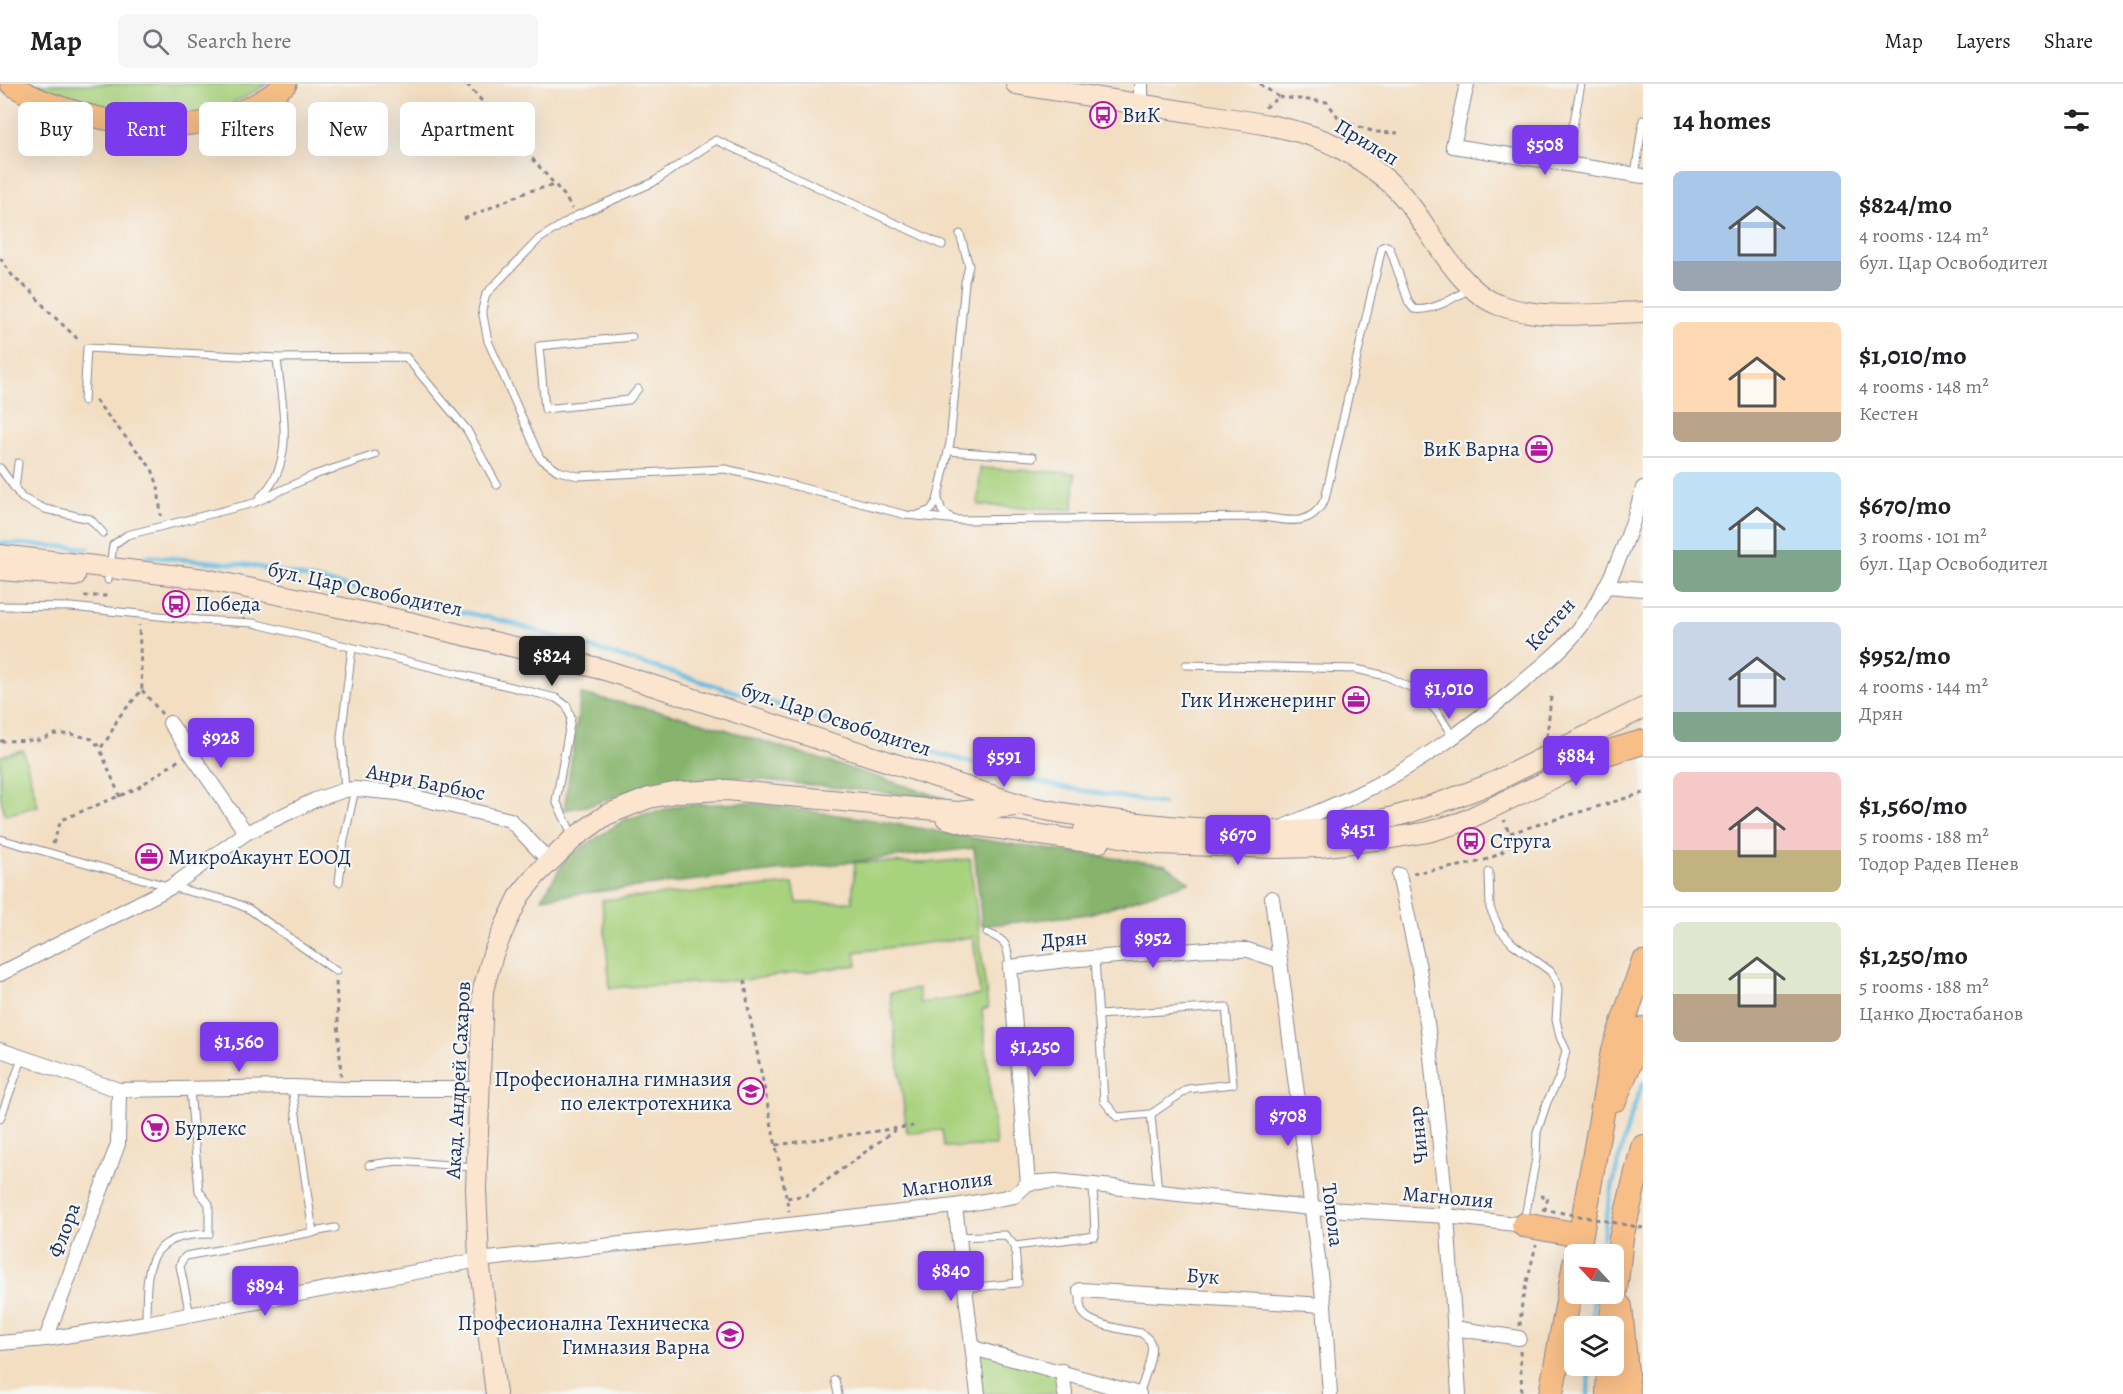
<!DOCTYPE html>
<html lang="en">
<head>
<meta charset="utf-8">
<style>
  :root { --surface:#fff; --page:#f6f6f6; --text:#202124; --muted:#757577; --line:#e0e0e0; --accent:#7c3aed }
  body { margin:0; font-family:Alegreya,serif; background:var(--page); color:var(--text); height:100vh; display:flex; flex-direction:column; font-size:22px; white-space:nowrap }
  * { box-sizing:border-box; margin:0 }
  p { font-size:20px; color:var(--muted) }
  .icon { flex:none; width:33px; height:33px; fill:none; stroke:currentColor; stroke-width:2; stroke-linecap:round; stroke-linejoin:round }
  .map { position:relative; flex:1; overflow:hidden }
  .sheet { display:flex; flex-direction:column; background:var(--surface); width:480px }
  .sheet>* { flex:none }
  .banner { position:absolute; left:18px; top:18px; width:570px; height:54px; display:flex; gap:12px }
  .needle { width:39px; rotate:296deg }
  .fabs { position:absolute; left:1564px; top:1160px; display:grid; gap:12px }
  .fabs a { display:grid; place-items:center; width:60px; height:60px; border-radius:9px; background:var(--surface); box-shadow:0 6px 24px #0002; font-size:30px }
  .price { position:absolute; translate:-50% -51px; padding:0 14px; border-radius:6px; background:var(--accent); color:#fff; font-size:20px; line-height:39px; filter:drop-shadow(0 2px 3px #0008) }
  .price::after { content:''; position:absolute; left:50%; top:36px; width:18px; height:14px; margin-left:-9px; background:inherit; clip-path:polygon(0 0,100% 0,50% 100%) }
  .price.active { background:#222; color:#fff }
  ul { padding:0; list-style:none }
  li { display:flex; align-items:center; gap:18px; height:150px; padding:0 30px }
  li+li { border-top:2px solid var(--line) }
  li span { display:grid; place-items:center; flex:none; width:168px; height:120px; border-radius:9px; color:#555 }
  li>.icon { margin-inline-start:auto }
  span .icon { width:72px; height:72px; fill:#fffc; stroke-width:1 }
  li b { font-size:26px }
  h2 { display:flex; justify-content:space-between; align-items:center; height:72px; padding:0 30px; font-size:26px }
  .chip { padding:0 21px; border-radius:9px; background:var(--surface); box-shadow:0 6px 24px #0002; font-size:21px; line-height:54px }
  .chip.active { background:var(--accent); color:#fff }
  header { display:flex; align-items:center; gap:36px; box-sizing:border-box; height:84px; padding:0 30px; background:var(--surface); border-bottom:2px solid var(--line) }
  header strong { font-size:28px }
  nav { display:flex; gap:33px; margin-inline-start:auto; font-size:21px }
  .search { width:420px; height:54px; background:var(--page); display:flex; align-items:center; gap:15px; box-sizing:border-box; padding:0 21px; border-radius:9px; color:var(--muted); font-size:22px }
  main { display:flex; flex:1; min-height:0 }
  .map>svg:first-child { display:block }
  .green { fill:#a8d27d; stroke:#62806e; stroke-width:1.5 }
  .forest { fill:#86b46c; stroke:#507265; stroke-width:1.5 }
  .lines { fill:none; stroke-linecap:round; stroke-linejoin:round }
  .stream { stroke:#61badf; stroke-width:4.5 }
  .lane-casing { stroke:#878690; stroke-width:9 }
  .street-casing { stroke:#878690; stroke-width:16 }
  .secondary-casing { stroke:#878690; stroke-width:22 }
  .primary-casing { stroke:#878690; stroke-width:23 }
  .highway-casing { stroke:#878690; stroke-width:26 }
  .path { stroke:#878690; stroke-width:3; stroke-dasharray:4.5 4.5; stroke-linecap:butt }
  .lane { stroke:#fff; stroke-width:7 }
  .street { stroke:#fff; stroke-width:14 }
  .secondary { stroke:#fce5cf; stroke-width:20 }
  .primary { stroke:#f7be87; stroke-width:21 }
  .highway { stroke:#f7be87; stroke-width:24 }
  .path-bridge { stroke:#878690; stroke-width:3; stroke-dasharray:4.5 4.5; stroke-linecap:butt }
  .labels { text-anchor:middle; stroke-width:4.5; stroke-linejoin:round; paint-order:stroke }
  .poi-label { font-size:21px; fill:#1b2f5e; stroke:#f6f6f2; text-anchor:start }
  .street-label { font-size:21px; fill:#1b2f5e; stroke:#f6f6f2 }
</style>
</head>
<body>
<header>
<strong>Map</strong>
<div class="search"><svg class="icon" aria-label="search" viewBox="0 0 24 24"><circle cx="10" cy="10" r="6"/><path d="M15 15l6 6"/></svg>Search here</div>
<nav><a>Map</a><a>Layers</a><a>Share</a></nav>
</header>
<main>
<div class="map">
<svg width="1643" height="1310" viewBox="0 0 1643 1310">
  <rect width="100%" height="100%" fill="#f6f6f2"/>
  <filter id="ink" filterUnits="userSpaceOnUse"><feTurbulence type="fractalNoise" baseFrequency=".0167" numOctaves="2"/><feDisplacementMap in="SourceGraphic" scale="12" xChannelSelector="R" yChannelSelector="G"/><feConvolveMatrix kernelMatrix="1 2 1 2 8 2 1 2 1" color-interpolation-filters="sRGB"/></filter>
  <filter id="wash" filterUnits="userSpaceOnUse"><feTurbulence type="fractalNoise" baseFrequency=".008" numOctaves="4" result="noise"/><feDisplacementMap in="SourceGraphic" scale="24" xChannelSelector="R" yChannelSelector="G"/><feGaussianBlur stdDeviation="1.35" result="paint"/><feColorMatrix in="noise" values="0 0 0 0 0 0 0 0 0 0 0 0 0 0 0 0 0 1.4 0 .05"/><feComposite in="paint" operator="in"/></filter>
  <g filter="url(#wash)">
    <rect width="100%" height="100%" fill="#f3dec2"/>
    <g class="green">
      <path d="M38 0H267C248 11 230 23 208 28 157 39 83 28 38 0Z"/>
      <path d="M980 384 1075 389 1073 426 978 421Z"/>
      <path d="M23 666 38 722 5 731 0 712V672Z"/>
      <path d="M970 775 988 924 982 926 996 1062 944 1063 942 1046 907 1049 890 909 918 905 920 919 980 911 973 853 855 868 857 881 744 896 610 904 602 816 793 800 797 819 852 818 855 778 926 779Z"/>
      <path d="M973 1264 1062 1287 1065 1310H978Z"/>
    </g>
    <g class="forest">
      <path d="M581 610 689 634 947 715 732 693 647 701 591 721 564 726Z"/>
      <path d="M752 719 873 736 1008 760 1166 781 1189 798 1089 830 982 842 974 764 542 814 567 773 626 735 681 721Z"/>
    </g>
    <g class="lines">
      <g class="stream">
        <path d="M0 459 88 464"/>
        <path d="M146 472 249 481 504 537 922 665 1055 702 1163 720"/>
        <path d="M1600 1170C1609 1113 1621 1053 1643 999"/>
        <path d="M1592 1242 1594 1209"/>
        <path d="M1588 1310 1589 1281"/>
      </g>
    </g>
  </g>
  <g filter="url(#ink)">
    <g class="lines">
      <defs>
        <g id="lane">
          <path d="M1566 80 1581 0"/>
          <path d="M1635 91 1643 36"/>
          <path d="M942 161 716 56 652 99 576 132 539 155 486 210 482 226 488 257 540 374 558 387 578 392 725 385 769 395 906 431 959 436 1264 433C1290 437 1311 443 1325 415L1382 163 1387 162 1390 165 1409 219 1414 225C1432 228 1454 214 1469 205"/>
          <path d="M632 253 539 262 545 325 629 316 638 305"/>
          <path d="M84 317 87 264 277 274 406 273 467 346 497 401"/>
          <path d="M948 367 1033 373"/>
          <path d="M0 384 22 414 45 425 90 435 103 449"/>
          <path d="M15 405 18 379"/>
          <path d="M260 413C298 379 281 320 277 274"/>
          <path d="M938 415 942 427 951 434"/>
          <path d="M918 431 931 426 937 417 950 359 965 198 969 182 960 150"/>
          <path d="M108 496 113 461 127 451 254 419 314 391 375 371"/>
          <path d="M0 522 71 523 198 536 253 539 556 614 567 622 571 634 556 717 574 754"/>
          <path d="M1186 581 1356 585 1386 592 1418 607 1438 629 1453 653"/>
          <path d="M345 706 341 653 352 564"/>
          <path d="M0 755 171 803 230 817 249 825 336 887"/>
          <path d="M1489 788 1490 824 1500 846 1513 860 1550 887 1556 896 1558 906 1556 936 1560 953 1566 966 1560 992 1547 1018 1537 1048 1536 1074 1524 1138"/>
          <path d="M339 798 344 756 355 705"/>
          <path d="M987 849C1008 857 1007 861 1010 883"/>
          <path d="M1095 874 1104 1017 1117 1033 1151 1030"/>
          <path d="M1098 931 1226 923 1233 1000 1188 1005 1151 1030 1158 1108"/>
          <path d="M292 1003 313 1149"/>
          <path d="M0 1035 22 975"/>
          <path d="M369 1081 398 1077 474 1083"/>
          <path d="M959 1153 1005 1151 1015 1162 1095 1152 1093 1101"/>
          <path d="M965 1204 1018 1199 1015 1162"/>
          <path d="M1080 1206C1080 1213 1079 1223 1083 1229 1090 1241 1127 1246 1141 1249 1145 1252 1150 1255 1151 1260 1154 1271 1143 1298 1139 1310"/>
          <path d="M190 1231 180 1182 182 1176 186 1172 335 1144"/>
          <path d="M146 1239C147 1188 142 1150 209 1150V1120L199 1107 190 1006"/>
          <path d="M835 1296 838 1310"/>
        </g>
        <g id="street">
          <path d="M1467 0 1453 62 1643 92"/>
          <path d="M1141 20V0"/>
          <path d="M1606 502 1643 505"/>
          <path d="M170 639 246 749"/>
          <path d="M1281 744C1307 732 1334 722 1360 709 1419 681 1473 640 1523 598 1543 581 1566 563 1582 541 1610 504 1631 449 1643 404"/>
          <path d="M1399 791 1419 884 1429 953 1447 1132 1459 1310"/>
          <path d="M1272 814 1324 1221 1330 1310"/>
          <path d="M0 890 171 803 246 749 315 716 345 706 355 705 398 709 510 736 550 778"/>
          <path d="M0 966 119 1006 292 1003 342 1005H479"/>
          <path d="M1028 1099 1010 883 1066 876 1208 865 1248 866 1280 877"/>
          <path d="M955 1122 978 1310"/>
          <path d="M1080 1206 1324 1221"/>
          <path d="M1454 1244 1519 1254"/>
          <path d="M46 1255 146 1239 479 1176 955 1122 1014 1112 1028 1099 1056 1097 1311 1124 1447 1132 1524 1141"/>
          <path d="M0 1259 46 1255 118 1060 119 1006"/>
          <path d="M973 1264 1139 1310"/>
          <path d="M1062 1287 1065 1310"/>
        </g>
        <g id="secondary">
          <path d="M1016 0C1080 11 1144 21 1208 31 1250 38 1298 43 1336 62 1364 77 1391 95 1410 121 1434 152 1460 207 1499 221 1544 237 1596 229 1643 228"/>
          <path d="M0 471 205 495 400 536 523 565 605 586 1022 721C1075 733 1127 738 1181 743 1240 747 1304 751 1363 740 1403 732 1453 715 1490 700L1643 624"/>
          <path d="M0 486 75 492"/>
          <path d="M946 734 973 741 1082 757 1100 758"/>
          <path d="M1084 746 1157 760 1274 764 1319 763 1392 754 1428 748 1462 738 1616 664"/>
          <path d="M496 1310 479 1176 476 1105 483 906 493 870 506 840 520 811 537 790 574 754 606 731 649 714 679 708 727 706 957 728 1016 722"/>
        </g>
        <path id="primary" d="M11 0C33 15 59 23 84 30 156 50 226 48 286 0"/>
        <g id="highway">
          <path d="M1603 670 1643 658"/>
          <path d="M1615 1015 1643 945"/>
          <path d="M1585 1126 1612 972 1643 879"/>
          <path d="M1524 1141 1580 1151"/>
          <path d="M1577 1170 1588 1112"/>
          <path d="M1620 1223 1628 1310"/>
          <path d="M1611 1242 1621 1154 1643 1063"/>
          <path d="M1551 1310 1575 1179"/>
          <path d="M1608 1310 1609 1281"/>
        </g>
      </defs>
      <use href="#lane" class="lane-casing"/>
      <use href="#street" class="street-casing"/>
      <use href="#secondary" class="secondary-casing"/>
      <use href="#primary" class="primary-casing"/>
      <use href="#highway" class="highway-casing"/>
      <g class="path">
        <path d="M467 0 564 111 572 125"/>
        <path d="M1260 0 1279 13 1264 24"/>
        <path d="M1279 13 1327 18 1341 37 1344 48"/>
        <path d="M1342 37 1375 48 1398 49"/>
        <path d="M464 135 529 107 555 101"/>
        <path d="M0 174 14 194 31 207 48 227 80 257"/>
        <path d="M95 316 152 385 158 402 161 432"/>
        <path d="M84 512H105L106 506"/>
        <path d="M142 606 162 630"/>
        <path d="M1547 653 1551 613"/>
        <path d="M0 657 39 656 55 650H71L92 655 100 664"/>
        <path d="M120 713 100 665 110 651 118 634 142 606 139 541"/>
        <path d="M1510 749 1643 709"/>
        <path d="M53 760 61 736 136 705 179 676"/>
        <path d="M1413 789C1438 784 1496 782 1510 760L1509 749 1504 736"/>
        <path d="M745 896 748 923 789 1127"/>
        <path d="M336 898 341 993"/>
        <path d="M776 1061 913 1042"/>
        <path d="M1540 1112 1548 1113 1545 1125"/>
        <path d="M787 1114 807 1111 895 1046"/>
        <path d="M1520 1242 1522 1218 1536 1161"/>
        <path d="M1520 1267 1522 1310"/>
      </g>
      <use href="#lane" class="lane"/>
      <use href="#street" class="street"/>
      <use href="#secondary" class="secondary"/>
      <use href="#primary" class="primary"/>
      <use href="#highway" class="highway"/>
      <path class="path-bridge" d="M1542 1125 1643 1144"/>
    </g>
  </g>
  <defs>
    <symbol id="bus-ring" viewBox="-11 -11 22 22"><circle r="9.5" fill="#f6f6f2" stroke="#b5179e" stroke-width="1.5"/><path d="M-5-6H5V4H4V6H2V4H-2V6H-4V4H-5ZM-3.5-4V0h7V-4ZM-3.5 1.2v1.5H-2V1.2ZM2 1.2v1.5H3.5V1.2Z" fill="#b5179e"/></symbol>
    <symbol id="office-ring" viewBox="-11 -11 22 22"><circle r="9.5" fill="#f6f6f2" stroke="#b5179e" stroke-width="1.5"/><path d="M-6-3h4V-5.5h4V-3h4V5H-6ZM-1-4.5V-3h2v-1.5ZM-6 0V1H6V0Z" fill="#b5179e"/></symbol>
    <symbol id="school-ring" viewBox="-11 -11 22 22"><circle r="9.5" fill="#f6f6f2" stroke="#b5179e" stroke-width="1.5"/><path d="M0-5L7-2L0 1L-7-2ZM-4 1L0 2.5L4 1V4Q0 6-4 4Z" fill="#b5179e"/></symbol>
    <symbol id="supermarket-ring" viewBox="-11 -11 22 22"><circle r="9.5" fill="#f6f6f2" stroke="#b5179e" stroke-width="1.5"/><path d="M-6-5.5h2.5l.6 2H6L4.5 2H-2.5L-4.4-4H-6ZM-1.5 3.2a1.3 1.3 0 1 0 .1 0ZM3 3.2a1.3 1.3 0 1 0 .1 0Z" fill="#b5179e"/></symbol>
  </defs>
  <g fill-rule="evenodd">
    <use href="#bus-ring" x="1088" y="16" width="30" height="30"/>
    <use href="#office-ring" x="1524" y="350" width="30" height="30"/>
    <use href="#bus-ring" x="161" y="505" width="30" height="30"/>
    <use href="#office-ring" x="1341" y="601" width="30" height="30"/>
    <use href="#bus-ring" x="1456" y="742" width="30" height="30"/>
    <use href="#office-ring" x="134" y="758" width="30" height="30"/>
    <use href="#school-ring" x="736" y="992" width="30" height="30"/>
    <use href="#supermarket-ring" x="140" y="1029" width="30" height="30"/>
    <use href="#school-ring" x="715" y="1236" width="30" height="30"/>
  </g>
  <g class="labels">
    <g class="poi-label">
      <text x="1122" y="38">ВиК</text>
      <text x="1520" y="372" text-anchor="end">ВиК Варна</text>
      <text x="195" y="527">Победа</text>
      <text x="1336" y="623" text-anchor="end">Гик Инженеринг</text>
      <text x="1490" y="764">Струга</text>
      <text x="168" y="780">МикроАкаунт ЕООД</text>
      <text x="732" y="1002" text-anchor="end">Професионална гимназия<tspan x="732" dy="24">по електротехника</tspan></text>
      <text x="174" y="1051">Бурлекс</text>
      <text x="710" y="1246" text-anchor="end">Професионална Техническа<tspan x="710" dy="24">Гимназия Варна</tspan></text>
    </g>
    <g class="street-label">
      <text transform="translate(1367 58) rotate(31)" y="7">Прилеп</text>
      <text transform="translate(365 505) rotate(12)" y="7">бул. Цар Освободител</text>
      <text transform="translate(1550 540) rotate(-48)" y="7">Кестен</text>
      <text transform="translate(836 635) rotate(18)" y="7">бул. Цар Освободител</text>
      <text transform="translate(426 698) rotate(11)" y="7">Анри Барбюс</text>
      <text transform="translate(1064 855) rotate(-5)" y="7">Дрян</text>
      <text transform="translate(458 996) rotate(-87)" y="7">Акад. Андрей Сахаров</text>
      <text transform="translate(1418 1051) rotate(-96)" y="7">Чинар</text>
      <text transform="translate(947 1100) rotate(-8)" y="7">Магнолия</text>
      <text transform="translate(1448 1113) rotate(5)" y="7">Магнолия</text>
      <text transform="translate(1333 1131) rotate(83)" y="7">Топола</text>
      <text transform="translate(64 1146) rotate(-70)" y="7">Флора</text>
      <text transform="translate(1203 1192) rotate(4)" y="7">Бук</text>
    </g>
  </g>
</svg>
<div class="fabs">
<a><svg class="needle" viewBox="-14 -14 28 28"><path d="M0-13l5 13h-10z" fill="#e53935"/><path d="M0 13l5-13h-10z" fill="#757577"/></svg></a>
<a><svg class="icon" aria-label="layers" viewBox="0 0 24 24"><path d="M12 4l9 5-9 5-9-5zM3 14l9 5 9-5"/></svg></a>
</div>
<b class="price" style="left:1545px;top:92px">$508</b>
<b class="price active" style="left:552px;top:603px">$824</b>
<b class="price" style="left:1449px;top:636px">$1,010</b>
<b class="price" style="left:221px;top:685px">$928</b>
<b class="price" style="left:1576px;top:703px">$884</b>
<b class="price" style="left:1004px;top:704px">$591</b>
<b class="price" style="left:1358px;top:777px">$451</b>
<b class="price" style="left:1238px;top:782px">$670</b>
<b class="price" style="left:1153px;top:885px">$952</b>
<b class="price" style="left:239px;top:989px">$1,560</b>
<b class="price" style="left:1035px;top:994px">$1,250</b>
<b class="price" style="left:1288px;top:1063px">$708</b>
<b class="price" style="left:951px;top:1218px">$840</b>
<b class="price" style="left:265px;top:1233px">$894</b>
<div class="banner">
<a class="chip">Buy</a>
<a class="chip active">Rent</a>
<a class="chip">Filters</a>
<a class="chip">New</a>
<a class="chip">Apartment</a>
</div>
</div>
<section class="sheet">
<h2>14 homes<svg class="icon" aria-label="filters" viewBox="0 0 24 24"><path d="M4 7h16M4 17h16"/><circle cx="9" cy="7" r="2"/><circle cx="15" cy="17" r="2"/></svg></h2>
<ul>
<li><span style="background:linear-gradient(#a9c7e8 75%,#9aa5b1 0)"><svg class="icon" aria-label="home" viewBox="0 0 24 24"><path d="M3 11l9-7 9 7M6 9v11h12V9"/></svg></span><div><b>$824/mo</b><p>4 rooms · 124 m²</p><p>бул. Цар Освободител</p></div></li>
<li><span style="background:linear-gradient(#ffd9b3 75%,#b9a48a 0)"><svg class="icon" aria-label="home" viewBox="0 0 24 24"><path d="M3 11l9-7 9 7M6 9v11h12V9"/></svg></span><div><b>$1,010/mo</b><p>4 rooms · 148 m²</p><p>Кестен</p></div></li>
<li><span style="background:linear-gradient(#bfe0f5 65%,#7fa58c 0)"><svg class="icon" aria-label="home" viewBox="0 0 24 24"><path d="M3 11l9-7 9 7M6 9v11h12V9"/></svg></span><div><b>$670/mo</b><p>3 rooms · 101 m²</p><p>бул. Цар Освободител</p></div></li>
<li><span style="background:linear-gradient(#c9d6e8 75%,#7fa58c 0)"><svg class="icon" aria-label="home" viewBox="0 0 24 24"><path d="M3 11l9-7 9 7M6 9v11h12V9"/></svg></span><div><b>$952/mo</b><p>4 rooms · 144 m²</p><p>Дрян</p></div></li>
<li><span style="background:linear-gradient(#f6c9c9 65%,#c2b280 0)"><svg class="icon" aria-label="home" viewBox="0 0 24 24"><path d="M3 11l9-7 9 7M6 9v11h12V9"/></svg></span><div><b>$1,560/mo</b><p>5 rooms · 188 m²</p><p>Тодор Радев Пенев</p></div></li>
<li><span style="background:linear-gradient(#dfe7d0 60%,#b9a48a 0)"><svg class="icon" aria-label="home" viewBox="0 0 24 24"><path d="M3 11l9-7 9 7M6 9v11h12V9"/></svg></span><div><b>$1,250/mo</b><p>5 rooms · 188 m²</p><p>Цанко Дюстабанов</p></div></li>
</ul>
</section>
</main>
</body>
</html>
